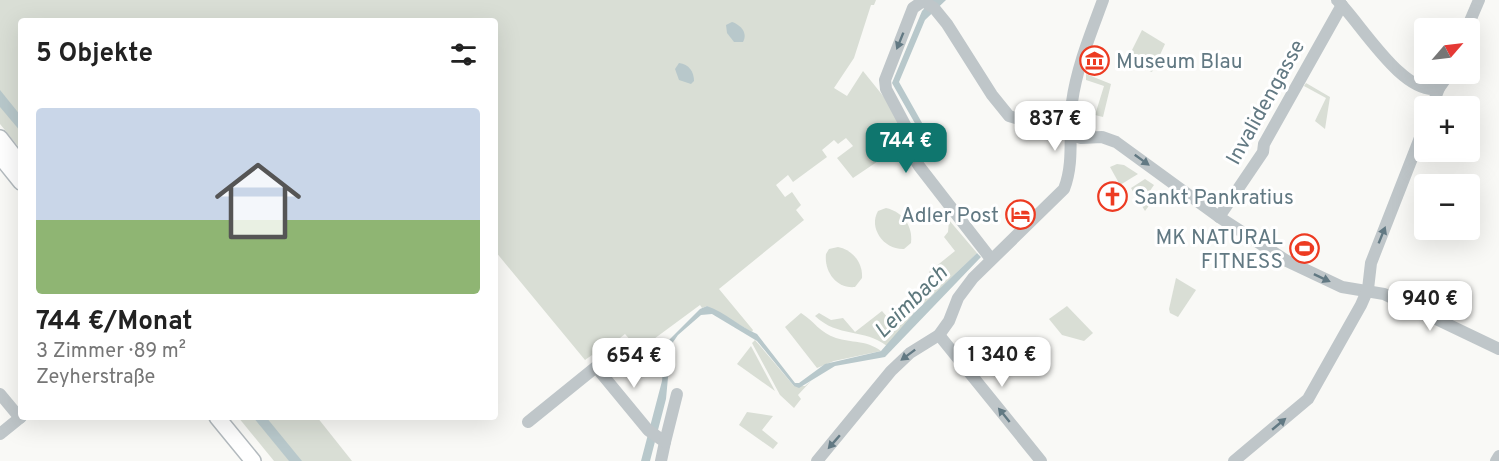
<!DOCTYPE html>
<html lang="de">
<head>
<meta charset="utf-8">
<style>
  :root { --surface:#fff; --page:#f6f6f6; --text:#222; --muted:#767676; --line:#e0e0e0; --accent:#0f766e }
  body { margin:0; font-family:Overpass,sans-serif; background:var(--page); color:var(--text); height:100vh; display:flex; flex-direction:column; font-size:22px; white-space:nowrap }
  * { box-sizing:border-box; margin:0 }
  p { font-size:20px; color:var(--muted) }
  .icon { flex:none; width:33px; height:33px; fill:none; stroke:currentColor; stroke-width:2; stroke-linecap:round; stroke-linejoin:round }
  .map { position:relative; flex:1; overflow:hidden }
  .sheet { position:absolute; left:18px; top:18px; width:480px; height:402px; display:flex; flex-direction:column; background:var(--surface); border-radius:6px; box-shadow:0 6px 24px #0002 }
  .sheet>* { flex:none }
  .needle { width:39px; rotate:62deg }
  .fabs { position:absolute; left:1414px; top:18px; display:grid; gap:12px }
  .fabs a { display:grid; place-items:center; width:66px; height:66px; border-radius:6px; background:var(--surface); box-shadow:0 6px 24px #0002; font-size:30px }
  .price { position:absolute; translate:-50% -51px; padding:0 14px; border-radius:12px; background:#fff; color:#222; font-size:20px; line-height:39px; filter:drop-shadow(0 2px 3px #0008) }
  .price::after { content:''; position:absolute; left:50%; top:36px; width:18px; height:14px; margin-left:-9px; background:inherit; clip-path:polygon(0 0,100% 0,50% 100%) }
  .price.on { background:var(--accent); color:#fff }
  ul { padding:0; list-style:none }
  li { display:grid; align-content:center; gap:12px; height:318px; padding:0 18px }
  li+li { border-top:2px solid var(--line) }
  li span { display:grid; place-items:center; height:186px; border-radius:6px; color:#555 }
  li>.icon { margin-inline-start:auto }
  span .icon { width:108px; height:108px; fill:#fffc; stroke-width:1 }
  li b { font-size:26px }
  h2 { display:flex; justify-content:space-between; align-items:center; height:72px; padding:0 18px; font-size:26px }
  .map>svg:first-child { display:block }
  .green { fill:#d9ded5 }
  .water { fill:#b8c8cb }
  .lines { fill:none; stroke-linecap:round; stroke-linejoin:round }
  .major-casing { stroke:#b3babe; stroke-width:18 }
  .minor { stroke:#bfc6c9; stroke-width:12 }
  .major { stroke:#fff; stroke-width:15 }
  .oneway { fill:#627983 }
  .labels { text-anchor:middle; stroke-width:6; stroke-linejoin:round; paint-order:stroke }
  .poi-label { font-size:21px; fill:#627983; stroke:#fff; text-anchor:start }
  .street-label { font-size:21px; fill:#627983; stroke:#fff }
  .water-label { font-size:22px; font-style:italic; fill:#5d787d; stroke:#fff }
</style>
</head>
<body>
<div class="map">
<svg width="1499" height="461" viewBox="0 0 1499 461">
  <rect width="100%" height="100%" fill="#f9f9f6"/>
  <g class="green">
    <path d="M0 0H876L874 5H871L854 58 834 88 847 96 863 71 892 107 908 141 853 178 837 158 853 146 846 138 838 144 834 140 822 150 827 157 793 182 788 175 776 185 785 197 792 192 801 205 796 210 804 220 719 289 753 330 752 332 707 306 702 308 700 305 639 350 625 334 595 358 592 355 585 360 495 251V21H21V150L0 124Z"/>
    <path d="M1142 30 1165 44 1152 72 1126 62Z"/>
    <path d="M1086 74 1111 84 1103 117 1095 115 1104 86 1086 80Z"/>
    <path d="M1306 83 1330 97 1325 129 1315 121 1326 98 1304 86Z"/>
    <path d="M1117 164 1124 165 1138 174 1120 185 1110 167Z"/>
    <path d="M1145 179 1154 185 1145 198 1151 203 1145 211 1131 188Z"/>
    <path d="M886 208C903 212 913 226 911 243L904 249C884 250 868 228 878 211Z"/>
    <path d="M949 220 977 253 923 305 920 301 926 287 935 279 929 272 955 251 944 237 948 232Z"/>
    <path d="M838 247C853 250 863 263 862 278L855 287C836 289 824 271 826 254L829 249Z"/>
    <path d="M1176 278 1196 290 1178 317 1170 313 1169 309Z"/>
    <path d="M1067 306 1093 333 1084 341 1062 335 1049 319Z"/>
    <path d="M911 310 914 313 887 346C864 328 838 338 815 316L819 313 831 320 843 318 855 332 882 311 888 318 897 311 904 313Z"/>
    <path d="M801 313C814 321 820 333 836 338 851 343 867 340 881 351L834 361 817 368 785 327Z"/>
    <path d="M755 340 794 386H805L811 381 798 395 801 399 794 408 780 395 752 343Z"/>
    <path d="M751 346 775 391 737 364Z"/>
    <path d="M747 412 773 416 762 430 778 443 773 449 739 425Z"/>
    <path d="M238 417H317L352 461H274Z"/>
  </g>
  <g class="water">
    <path d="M932 0H946L925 20 899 82 926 130 928 147 923 151 921 134 892 83 922 11Z"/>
    <path d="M732 22C741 25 748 33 743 42H734L727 33 726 25Z"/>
    <path d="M679 63C689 64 694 72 694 81L691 84 679 80 675 69Z"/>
    <path d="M0 90 21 116V132L0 107Z"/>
    <path d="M977 253 981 257 885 357 835 366 799 388 794 386 757 341 712 314 701 315 678 335 671 345 666 399 650 461H641L662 381 666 343 700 309 707 306C725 312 740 327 757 334L795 383H799L825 364 881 351 914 313Z"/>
    <path d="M253 417H266L302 461H289Z"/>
  </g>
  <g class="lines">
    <defs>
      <g id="major">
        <path d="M0 138 21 165"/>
        <path d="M0 156 21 182"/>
        <path d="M217 417 253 461"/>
      </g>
    </defs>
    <use href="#major" class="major-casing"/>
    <g class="minor">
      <path d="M1337 0C1360 22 1404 98 1439 88"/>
      <path d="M1467 28 1479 0"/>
      <path d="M1432 106 1439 88 1449 74"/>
      <path d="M1219 217 1263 152 1264 144 1342 5"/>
      <path d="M991 259 919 166 912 155 911 136 886 89 885 80 913 8 923 1 934 8 947 24 992 95 1009 116 1081 138 1102 137 1116 142 1219 217 1287 261 1342 287 1384 294 1499 349"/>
      <path d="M939 335 1041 461"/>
      <path d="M0 394 20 418"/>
      <path d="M528 422 596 367 648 430 665 442 661 461"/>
      <path d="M0 434 21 417"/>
      <path d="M665 442 677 394"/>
      <path d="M817 461 891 371 910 353 939 335 949 321 958 298 973 278 1064 189C1075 161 1068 131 1072 102 1077 66 1091 33 1103 0"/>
      <path d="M1234 461 1308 399 1361 305 1368 289 1371 263 1425 125"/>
      <path d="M1496 461 1499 456"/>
    </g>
    <use href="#major" class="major"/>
  </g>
  <defs><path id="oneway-solid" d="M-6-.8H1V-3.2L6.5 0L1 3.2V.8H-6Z" transform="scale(1.5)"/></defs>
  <g class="oneway">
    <use href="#oneway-solid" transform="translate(900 41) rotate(112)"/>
    <use href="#oneway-solid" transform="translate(1142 160) rotate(36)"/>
    <use href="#oneway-solid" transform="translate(1382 235) rotate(-68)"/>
    <use href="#oneway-solid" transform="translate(1322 278) rotate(25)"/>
    <use href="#oneway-solid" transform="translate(908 355) rotate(143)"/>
    <use href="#oneway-solid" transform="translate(1004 415) rotate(-129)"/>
    <use href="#oneway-solid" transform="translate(1279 424) rotate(-40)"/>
    <use href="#oneway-solid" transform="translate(834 442) rotate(131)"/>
  </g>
  <defs>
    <symbol id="museum-ring" viewBox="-11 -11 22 22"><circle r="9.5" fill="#fff" stroke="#ed3b22" stroke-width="1.5"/><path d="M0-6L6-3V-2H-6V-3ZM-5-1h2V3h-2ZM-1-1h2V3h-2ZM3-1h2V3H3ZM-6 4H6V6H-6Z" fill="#ed3b22"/></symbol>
    <symbol id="church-ring" viewBox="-11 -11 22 22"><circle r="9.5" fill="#fff" stroke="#ed3b22" stroke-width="1.5"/><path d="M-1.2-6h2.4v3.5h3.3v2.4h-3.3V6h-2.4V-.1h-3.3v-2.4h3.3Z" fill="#ed3b22"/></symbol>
    <symbol id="hotel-ring" viewBox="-11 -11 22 22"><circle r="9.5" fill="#fff" stroke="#ed3b22" stroke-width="1.5"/><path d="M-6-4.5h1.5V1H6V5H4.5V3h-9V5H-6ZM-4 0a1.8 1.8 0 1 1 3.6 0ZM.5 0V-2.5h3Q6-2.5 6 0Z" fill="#ed3b22"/></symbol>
    <symbol id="stadium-ring" viewBox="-11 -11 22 22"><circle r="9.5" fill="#fff" stroke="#ed3b22" stroke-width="1.5"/><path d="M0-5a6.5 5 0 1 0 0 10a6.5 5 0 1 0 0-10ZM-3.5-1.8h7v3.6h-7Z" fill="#ed3b22"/></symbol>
  </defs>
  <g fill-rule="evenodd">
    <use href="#museum-ring" x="1078" y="44" width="33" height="33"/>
    <use href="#church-ring" x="1096" y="180" width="33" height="33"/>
    <use href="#hotel-ring" x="1004" y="198" width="33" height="33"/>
    <use href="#stadium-ring" x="1288" y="232" width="33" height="33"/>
  </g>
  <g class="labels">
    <g class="poi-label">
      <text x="1116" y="68">Museum Blau</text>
      <text x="1134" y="204">Sankt Pankratius</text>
      <text x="999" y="222" text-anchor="end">Adler Post</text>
      <text x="1283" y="244" text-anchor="end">MK NATURAL<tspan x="1283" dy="24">FITNESS</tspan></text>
    </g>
    <g class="street-label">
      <text transform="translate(1265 102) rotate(-61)" y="7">Invalidengasse</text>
    </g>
    <g class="water-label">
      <text transform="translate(910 301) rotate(-45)" y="8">Leimbach</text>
    </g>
  </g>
</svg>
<div class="fabs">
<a><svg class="needle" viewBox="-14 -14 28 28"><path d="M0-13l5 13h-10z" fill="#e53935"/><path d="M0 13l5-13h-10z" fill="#767676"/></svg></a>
<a>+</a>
<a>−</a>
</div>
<b class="price" style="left:1055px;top:152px">837 €</b>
<b class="price on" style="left:906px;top:174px">744 €</b>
<b class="price" style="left:1430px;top:332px">940 €</b>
<b class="price" style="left:1002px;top:388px">1 340 €</b>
<b class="price" style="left:634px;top:389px">654 €</b>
<section class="sheet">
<h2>5 Objekte<svg class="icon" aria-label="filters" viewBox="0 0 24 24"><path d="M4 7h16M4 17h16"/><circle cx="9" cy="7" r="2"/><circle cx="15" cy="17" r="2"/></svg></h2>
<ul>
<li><span style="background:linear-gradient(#c9d6e8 60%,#8fb573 0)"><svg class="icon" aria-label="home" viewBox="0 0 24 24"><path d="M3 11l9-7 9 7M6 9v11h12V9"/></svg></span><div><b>744 €/Monat</b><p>3 Zimmer · 89 m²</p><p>Zeyherstraße</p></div></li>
</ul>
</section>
</div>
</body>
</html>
